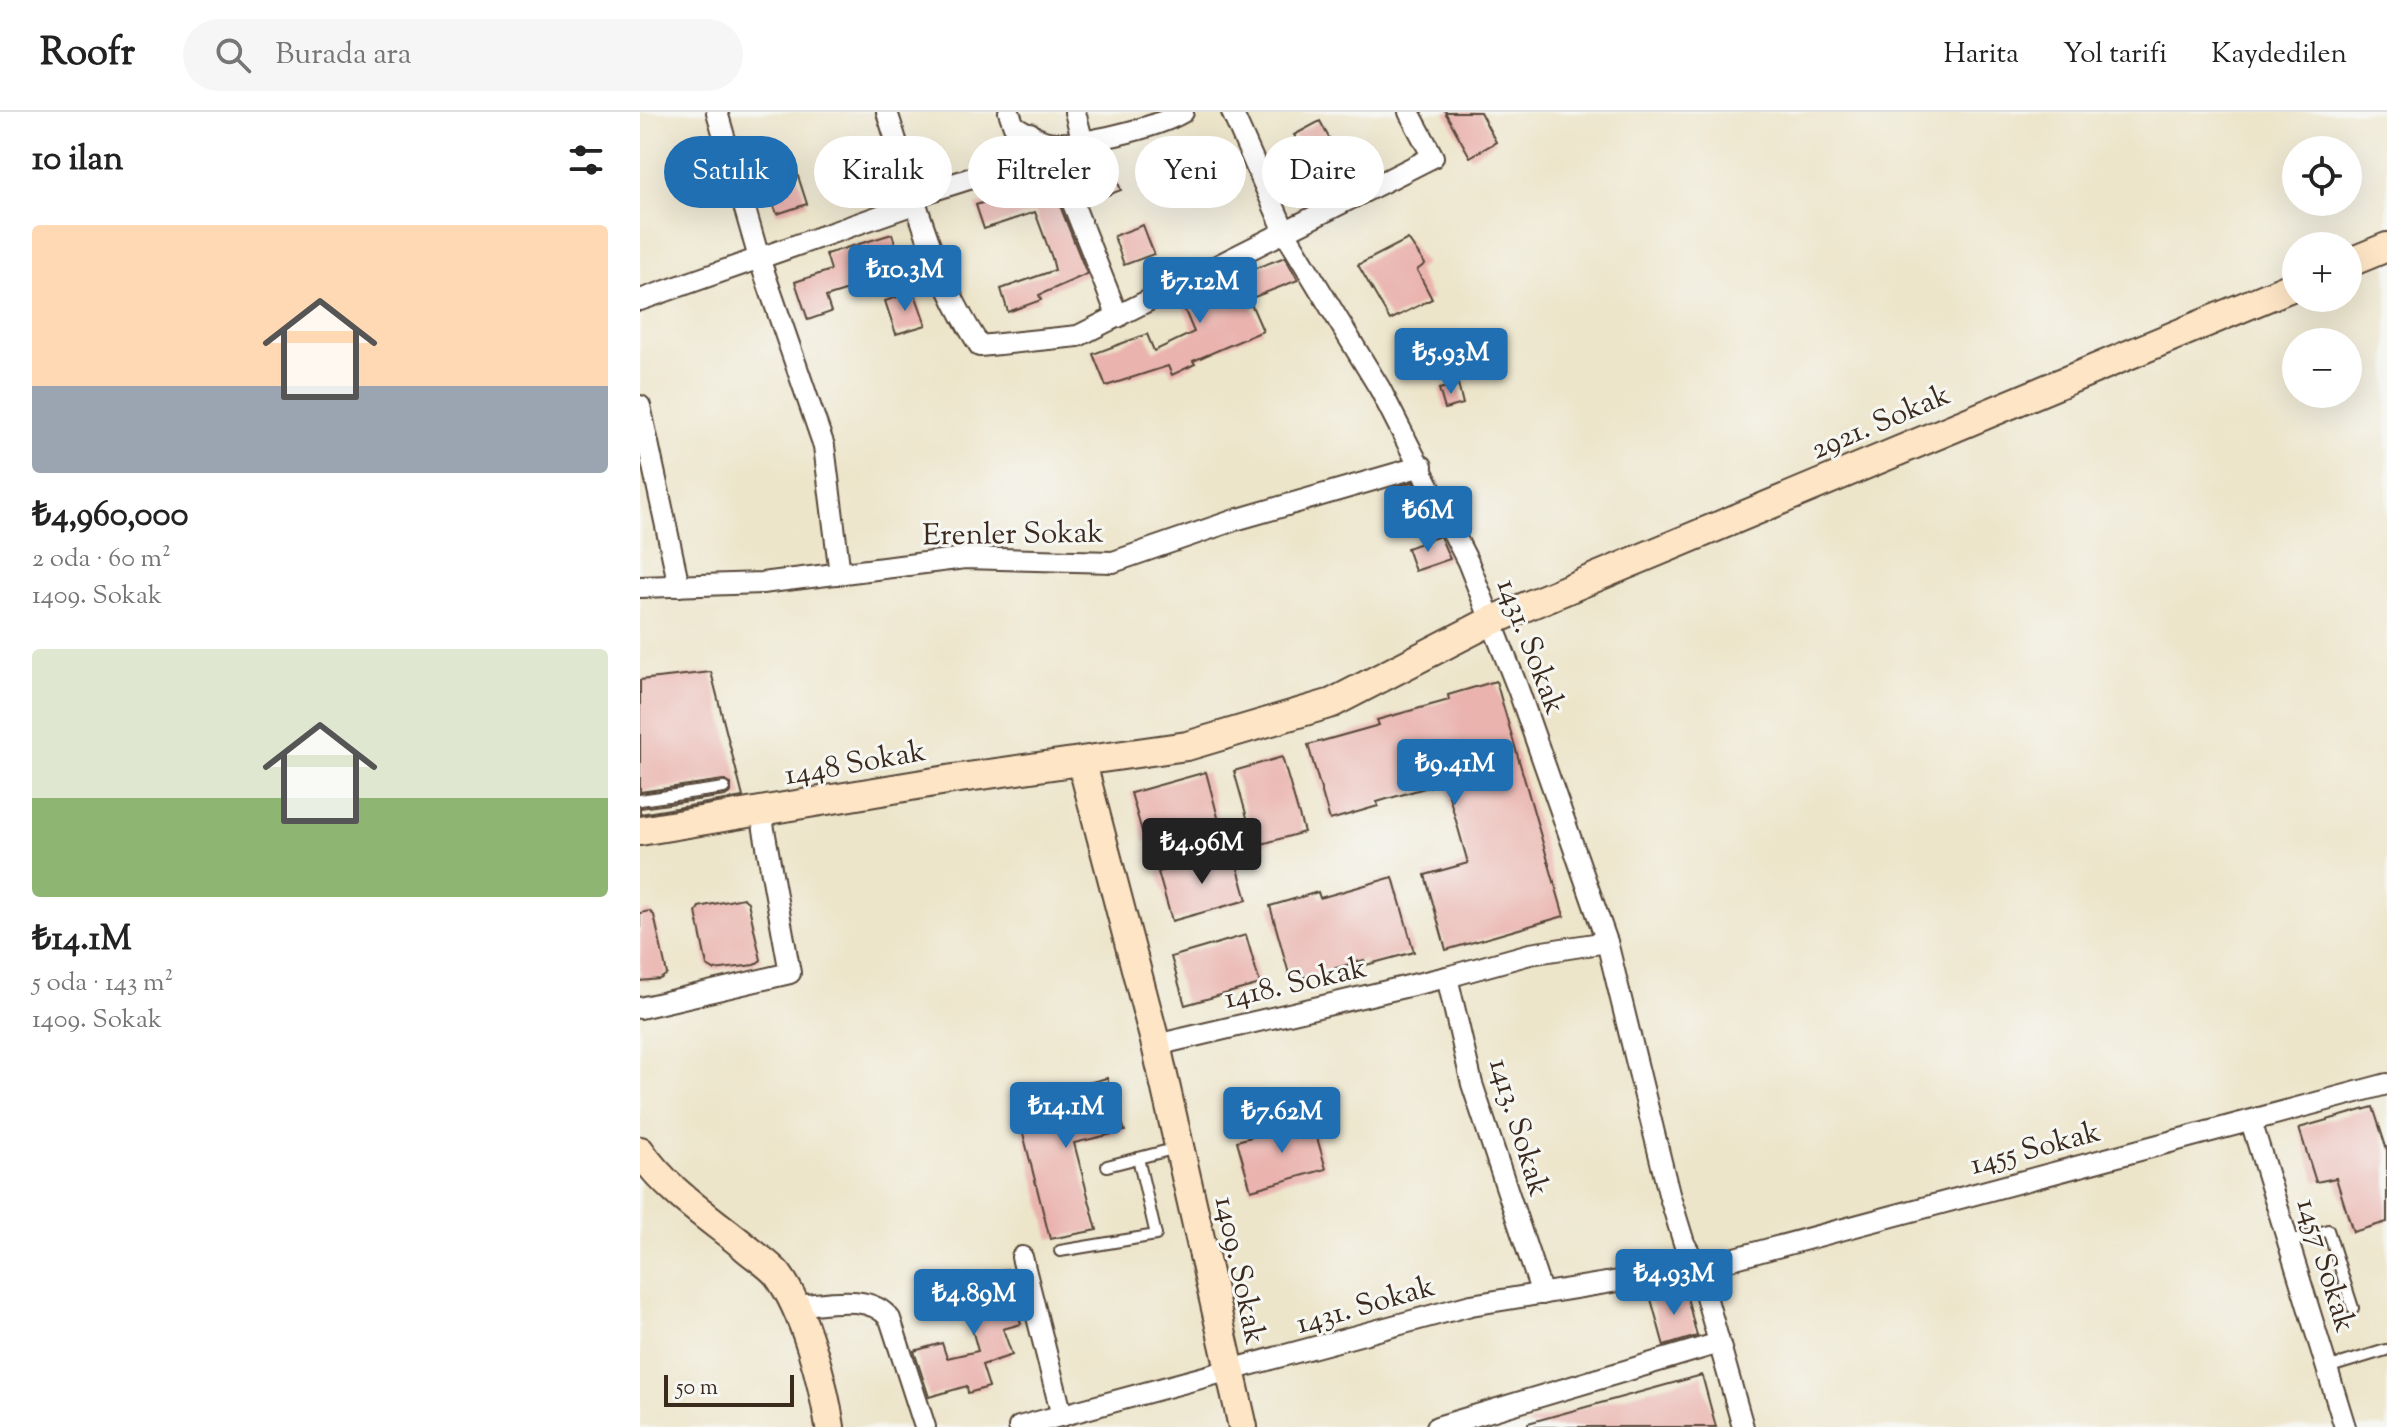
<!DOCTYPE html>
<html lang="tr">
<head>
<meta charset="utf-8">
<style>
  :root { --surface:#fff; --page:#f6f6f6; --text:#222; --muted:#767676; --line:#e0e0e0; --accent:#1f6fb2 }
  body { margin:0; font-family:"Sorts Mill Goudy",serif; background:var(--page); color:var(--text); height:100vh; display:flex; flex-direction:column; font-size:30px; white-space:nowrap }
  * { box-sizing:border-box; margin:0 }
  p { font-size:26px; color:var(--muted) }
  .icon { flex:none; width:44px; height:44px; fill:none; stroke:currentColor; stroke-width:2; stroke-linecap:round; stroke-linejoin:round }
  .map { position:relative; flex:1; overflow:hidden }
  .drawer { display:flex; flex-direction:column; background:var(--surface); width:640px }
  .drawer>* { flex:none }
  .guide { position:absolute; left:24px; top:24px; width:760px; height:72px; display:flex; gap:16px }
  .fabs { position:absolute; left:1642px; top:24px; display:grid; gap:16px }
  .fabs a { display:grid; place-items:center; width:80px; height:80px; border-radius:50%; background:var(--surface); box-shadow:0 8px 32px #0002; font-size:40px }
  .scale { position:absolute; left:24px; bottom:20px; width:130px; box-sizing:border-box; padding-left:8px; border:4px solid #3b2a1e; border-top:0; font-size:22px; line-height:28px; white-space:nowrap; color:#3b2a1e; -webkit-text-stroke:6px #f6f6f2; paint-order:stroke }
  .price { position:absolute; translate:-50% -68px; padding:0 18px; border-radius:8px; background:var(--accent); color:#fff; font-size:26px; line-height:52px; filter:drop-shadow(0 2px 4px #0008) }
  .price::after { content:''; position:absolute; left:50%; top:48px; width:24px; height:18px; margin-left:-12px; background:inherit; clip-path:polygon(0 0,100% 0,50% 100%) }
  .price.active { background:#222; color:#fff }
  ul { padding:0; list-style:none }
  li { display:grid; align-content:center; gap:16px; height:424px; padding:0 32px }
  li span { display:grid; place-items:center; height:248px; border-radius:8px; color:#555 }
  li>.icon { margin-inline-start:auto }
  span .icon { width:144px; height:144px; fill:#fffc; stroke-width:1 }
  li b { font-size:34px }
  h2 { display:flex; justify-content:space-between; align-items:center; height:96px; padding:0 32px; font-size:34px }
  .chip { padding:0 28px; border-radius:36px; background:var(--surface); box-shadow:0 8px 32px #0002; font-size:28px; line-height:72px }
  .chip.active { background:var(--accent); color:#fff }
  header { display:flex; align-items:center; gap:48px; box-sizing:border-box; height:112px; padding:0 40px; background:var(--surface); border-bottom:2px solid var(--line) }
  header strong { font-size:38px }
  nav { display:flex; gap:44px; margin-inline-start:auto; font-size:28px }
  .search { width:560px; height:72px; background:var(--page); display:flex; align-items:center; gap:20px; box-sizing:border-box; padding:0 28px; border-radius:44px; color:var(--muted); font-size:30px }
  main { display:flex; flex:1; min-height:0 }
  .map>svg:first-child { display:block }
  .building { fill:#eab3ae }
  .lines { fill:none; stroke-linecap:round; stroke-linejoin:round }
  .lane-casing { stroke:#564638; stroke-width:14 }
  .street-casing { stroke:#564638; stroke-width:24 }
  .secondary-casing { stroke:#564638; stroke-width:32 }
  .lane { stroke:#fff; stroke-width:10 }
  .street { stroke:#fff; stroke-width:20 }
  .secondary { stroke:#fde5c5; stroke-width:28 }
  .labels { text-anchor:middle; stroke-width:6; stroke-linejoin:round; paint-order:stroke }
  .street-label { font-size:30px; fill:#3b2a1e; stroke:#f6f6f2 }
</style>
</head>
<body>
<header>
<strong>Roofr</strong>
<div class="search"><svg class="icon" aria-label="search" viewBox="0 0 24 24"><circle cx="10" cy="10" r="6"/><path d="M15 15l6 6"/></svg>Burada ara</div>
<nav><a>Harita</a><a>Yol tarifi</a><a>Kaydedilen</a></nav>
</header>
<main>
<section class="drawer">
<h2>10 ilan<svg class="icon" aria-label="filters" viewBox="0 0 24 24"><path d="M4 7h16M4 17h16"/><circle cx="9" cy="7" r="2"/><circle cx="15" cy="17" r="2"/></svg></h2>
<ul>
<li><span style="background:linear-gradient(#ffd9b3 65%,#9aa5b1 0)"><svg class="icon" aria-label="home" viewBox="0 0 24 24"><path d="M3 11l9-7 9 7M6 9v11h12V9"/></svg></span><div><b>₺4,960,000</b><p>2 oda · 60 m²</p><p>1409. Sokak</p></div></li>
<li><span style="background:linear-gradient(#dfe7d0 60%,#8fb573 0)"><svg class="icon" aria-label="home" viewBox="0 0 24 24"><path d="M3 11l9-7 9 7M6 9v11h12V9"/></svg></span><div><b>₺14.1M</b><p>5 oda · 143 m²</p><p>1409. Sokak</p></div></li>
</ul>
</section>
<div class="map">
<svg width="1747" height="1315" viewBox="0 0 1747 1315">
  <rect width="100%" height="100%" fill="#f6f6f2"/>
  <filter id="ink" filterUnits="userSpaceOnUse"><feTurbulence type="fractalNoise" baseFrequency=".0125" numOctaves="2"/><feDisplacementMap in="SourceGraphic" scale="16" xChannelSelector="R" yChannelSelector="G"/><feConvolveMatrix kernelMatrix="1 2 1 2 8 2 1 2 1" color-interpolation-filters="sRGB"/></filter>
  <filter id="wash" filterUnits="userSpaceOnUse"><feTurbulence type="fractalNoise" baseFrequency=".006" numOctaves="4" result="noise"/><feDisplacementMap in="SourceGraphic" scale="32" xChannelSelector="R" yChannelSelector="G"/><feGaussianBlur stdDeviation="1.8" result="paint"/><feColorMatrix in="noise" values="0 0 0 0 0 0 0 0 0 0 0 0 0 0 0 0 0 1.4 0 .05"/><feComposite in="paint" operator="in"/></filter>
  <g filter="url(#wash)">
    <rect width="100%" height="100%" fill="#ede5ca"/>
    <g id="blocks">
      <g class="building">
        <path d="M805 0H840L856 30 830 45Z"/>
        <path d="M680 9 696 39 671 53 654 23Z"/>
        <path d="M469 49 481 78 455 88 444 59Z"/>
        <path d="M405 56 447 162 399 183 401 188 368 200 361 177 415 158 412 146 395 100 344 117 336 93 384 77 380 66Z"/>
        <path d="M158 64 167 92 137 102 127 75Z"/>
        <path d="M503 113 514 142 484 153 474 124Z"/>
        <path d="M252 122 263 154 222 168 224 173 186 185 191 200 168 208 155 170 191 158 186 142Z"/>
        <path d="M768 127 785 152 777 158 792 187 750 208 718 153Z"/>
        <path d="M645 145 658 168 609 187 623 219 553 249 555 252 532 263 528 254 466 274 453 242 507 222 514 239 554 220 540 187 596 159 598 163Z"/>
        <path d="M274 179 286 213 256 222 245 189Z"/>
        <path d="M818 272 823 292 805 297 799 277Z"/>
        <path d="M773 370 776 377 754 386 751 377Z"/>
        <path d="M800 424 810 447 775 459 767 436Z"/>
        <path d="M71 560 103 685 0 702V696L85 684 91 680V672L83 668 0 680V568Z"/>
        <path d="M856 569 924 804 806 838 785 763 828 751 805 670 737 690 738 694 690 708 668 633 739 613 737 608 809 588 808 583Z"/>
        <path d="M642 645 664 720 615 734 594 659Z"/>
        <path d="M566 660 579 709 505 730 491 681Z"/>
        <path d="M593 739 607 788 532 809 518 760Z"/>
        <path d="M753 765 774 840 726 853 724 848 651 869 630 794 678 780 680 786Z"/>
        <path d="M103 786 108 790 121 848 114 853 74 858 67 854 56 800 59 795Z"/>
        <path d="M9 799 14 803 27 862 20 867 0 869V801Z"/>
        <path d="M606 823 620 872 545 893 531 845Z"/>
        <path d="M467 966 485 1019 434 1031 457 1118 410 1127 375 990Z"/>
        <path d="M1733 995 1747 1038V1110L1713 1120 1696 1066 1676 1070 1659 1016Z"/>
        <path d="M672 1008 686 1057 611 1078 597 1029Z"/>
        <path d="M367 1157 381 1212 363 1217 372 1243 342 1253 349 1275 328 1281 327 1274 289 1285 274 1239 302 1231 307 1246 338 1239 319 1170Z"/>
        <path d="M1045 1177 1057 1224 1024 1234 1011 1187Z"/>
        <path d="M1062 1263 1076 1315H888V1311Z"/>
      </g>
    </g>
  </g>
  <g filter="url(#ink)">
    <use href="#blocks" fill-opacity="0" stroke="#564638" stroke-width="2"/>
    <g class="lines">
      <defs>
        <g id="lane">
          <path d="M0 688 84 676"/>
          <path d="M467 1054 537 1036"/>
          <path d="M1648 1131 1688 1118 1713 1196"/>
          <path d="M420 1139 516 1123 498 1046"/>
          <path d="M1687 1256 1746 1238"/>
        </g>
        <g id="street">
          <path d="M77 0 119 146 184 334 200 462"/>
          <path d="M247 0C273 80 293 164 340 234L438 224 793 45 769 0"/>
          <path d="M369 0 374 14C384 19 397 28 408 30 437 36 518 15 543 0"/>
          <path d="M435 0 442 27"/>
          <path d="M409 31 478 205"/>
          <path d="M275 84 354 59 390 21"/>
          <path d="M0 188 277 91"/>
          <path d="M0 294 39 474"/>
          <path d="M0 475 122 471 325 446 473 450 595 408 782 354"/>
          <path d="M967 830 1029 1082 1044 1131 1058 1156 1103 1315"/>
          <path d="M807 865 832 972 902 1182"/>
          <path d="M0 896 150 861 121 701"/>
          <path d="M516 933 807 865 890 842 967 830 878 577 828 450 740 277 646 122 592 0"/>
          <path d="M1611 1009 1705 1315"/>
          <path d="M382 1145 422 1304"/>
          <path d="M154 1194C185 1192 230 1180 250 1207L285 1315"/>
          <path d="M379 1315 831 1193 1058 1156 1747 972"/>
          <path d="M797 1315 1079 1231"/>
        </g>
        <g id="secondary">
          <path d="M1708 151 1747 135"/>
          <path d="M442 651 516 933 603 1315"/>
          <path d="M0 719 313 667 547 634 692 591 851 509 1656 173"/>
          <path d="M0 1039C25 1077 70 1106 105 1135 115 1144 130 1153 138 1163 165 1200 183 1270 190 1315"/>
        </g>
      </defs>
      <use href="#lane" class="lane-casing"/>
      <use href="#street" class="street-casing"/>
      <use href="#secondary" class="secondary-casing"/>
      <use href="#lane" class="lane"/>
      <use href="#street" class="street"/>
      <use href="#secondary" class="secondary"/>
    </g>
  </g>
  <g class="labels">
    <g class="street-label">
      <text transform="translate(1240 309) rotate(-23)" y="10">2921. Sokak</text>
      <text transform="translate(373 421) rotate(-1)" y="10">Erenler Sokak</text>
      <text transform="translate(892 534) rotate(69)" y="10">1431. Sokak</text>
      <text transform="translate(215 650) rotate(-10)" y="10">1448 Sokak</text>
      <text transform="translate(655 870) rotate(-13)" y="10">1418. Sokak</text>
      <text transform="translate(880 1015) rotate(73)" y="10">1413. Sokak</text>
      <text transform="translate(1395 1035) rotate(-15)" y="10">1455 Sokak</text>
      <text transform="translate(1687 1153) rotate(73)" y="10">1457 Sokak</text>
      <text transform="translate(601 1158) rotate(78)" y="10">1409. Sokak</text>
      <text transform="translate(725 1192) rotate(-16)" y="10">1431. Sokak</text>
    </g>
  </g>
</svg>
<div class="fabs">
<a><svg class="icon" aria-label="locate" viewBox="0 0 24 24"><circle cx="12" cy="12" r="6"/><path d="M12 2v4M12 18v4M2 12h4M18 12h4"/></svg></a>
<a>+</a>
<a>−</a>
</div>
<div class="scale">50 m</div>
<b class="price" style="left:265px;top:201px">₺10.3M</b>
<b class="price" style="left:560px;top:213px">₺7.12M</b>
<b class="price" style="left:811px;top:284px">₺5.93M</b>
<b class="price" style="left:788px;top:442px">₺6M</b>
<b class="price" style="left:815px;top:695px">₺9.41M</b>
<b class="price active" style="left:562px;top:774px">₺4.96M</b>
<b class="price" style="left:426px;top:1038px">₺14.1M</b>
<b class="price" style="left:642px;top:1043px">₺7.62M</b>
<b class="price" style="left:1034px;top:1205px">₺4.93M</b>
<b class="price" style="left:334px;top:1225px">₺4.89M</b>
<div class="guide">
<a class="chip active">Satılık</a>
<a class="chip">Kiralık</a>
<a class="chip">Filtreler</a>
<a class="chip">Yeni</a>
<a class="chip">Daire</a>
</div>
</div>
</main>
</body>
</html>
